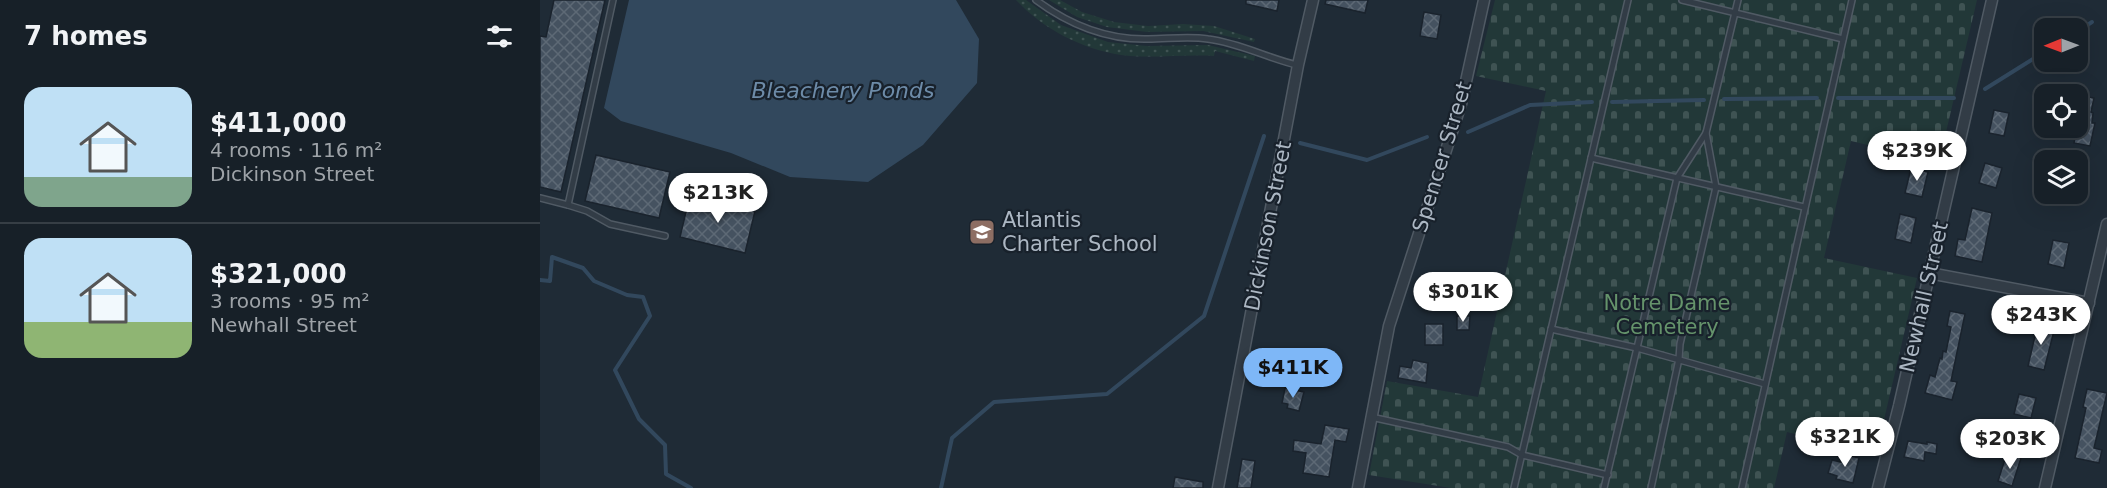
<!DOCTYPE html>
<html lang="en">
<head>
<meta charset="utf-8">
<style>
  :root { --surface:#172028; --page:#242d34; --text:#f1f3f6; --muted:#9ea3a8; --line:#363e45; --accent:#7eb7f7 }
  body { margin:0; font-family:"DejaVu Sans",sans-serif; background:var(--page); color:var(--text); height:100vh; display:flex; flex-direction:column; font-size:22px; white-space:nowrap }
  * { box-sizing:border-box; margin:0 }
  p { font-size:20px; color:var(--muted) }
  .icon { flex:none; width:33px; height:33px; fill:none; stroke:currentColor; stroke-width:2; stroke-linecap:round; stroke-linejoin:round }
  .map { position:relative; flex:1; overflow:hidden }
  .side { display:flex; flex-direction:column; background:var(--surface); width:540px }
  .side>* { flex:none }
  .needle { width:39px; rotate:269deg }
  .fabs { position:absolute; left:1494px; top:18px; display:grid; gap:12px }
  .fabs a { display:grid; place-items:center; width:54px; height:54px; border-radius:12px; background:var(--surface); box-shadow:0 6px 24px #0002,0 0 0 2px var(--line); font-size:30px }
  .price { position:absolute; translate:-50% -51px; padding:0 14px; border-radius:21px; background:#fff; color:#222; font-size:20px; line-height:39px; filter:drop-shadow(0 2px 3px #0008) }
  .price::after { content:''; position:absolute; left:50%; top:36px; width:18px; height:14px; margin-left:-9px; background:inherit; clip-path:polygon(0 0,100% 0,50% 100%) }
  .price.active { background:var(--accent); color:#111 }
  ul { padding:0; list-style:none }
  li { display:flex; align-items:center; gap:18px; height:150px; padding:0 24px }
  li+li { border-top:2px solid var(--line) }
  li span { display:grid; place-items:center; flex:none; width:168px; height:120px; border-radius:18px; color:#555 }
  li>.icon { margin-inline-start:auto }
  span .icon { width:72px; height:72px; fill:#fffc; stroke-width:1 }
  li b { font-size:26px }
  h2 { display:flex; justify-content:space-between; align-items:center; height:72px; padding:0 24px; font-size:26px }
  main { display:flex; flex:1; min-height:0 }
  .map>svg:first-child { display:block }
  .grass { fill:url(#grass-dots) }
  .cemetery { fill:url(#cemetery-stones) }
  .water { fill:#32485d }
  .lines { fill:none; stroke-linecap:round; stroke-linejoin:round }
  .stream { stroke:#32485d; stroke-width:4 }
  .building { fill:url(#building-cross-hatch); stroke:#1a232d; stroke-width:1.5 }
  .service-casing { stroke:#505a64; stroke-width:8 }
  .minor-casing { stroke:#505a64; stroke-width:13 }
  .service { stroke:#323c46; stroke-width:5 }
  .minor { stroke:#323c46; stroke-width:10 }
  .labels { text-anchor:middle; stroke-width:4.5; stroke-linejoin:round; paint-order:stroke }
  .street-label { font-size:21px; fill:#acb7c3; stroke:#18212b }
  .poi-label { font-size:21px; fill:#acb7c3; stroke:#18212b; text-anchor:start }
  .park-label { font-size:21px; fill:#65936b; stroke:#18212b }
  .water-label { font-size:22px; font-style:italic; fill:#6d8ba8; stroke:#18212b }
</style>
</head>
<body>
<main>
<section class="side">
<h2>7 homes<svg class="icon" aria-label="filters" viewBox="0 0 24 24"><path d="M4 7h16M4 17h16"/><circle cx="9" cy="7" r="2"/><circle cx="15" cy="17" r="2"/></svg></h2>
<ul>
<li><span style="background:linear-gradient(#bfe0f5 75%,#7fa58c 0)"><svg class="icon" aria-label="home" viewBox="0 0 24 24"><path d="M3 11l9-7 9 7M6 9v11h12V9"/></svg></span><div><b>$411,000</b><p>4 rooms · 116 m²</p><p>Dickinson Street</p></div></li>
<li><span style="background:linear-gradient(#bfe0f5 70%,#8fb573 0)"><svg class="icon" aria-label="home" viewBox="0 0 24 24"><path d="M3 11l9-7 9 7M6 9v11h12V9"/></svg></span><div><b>$321,000</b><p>3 rooms · 95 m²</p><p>Newhall Street</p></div></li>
</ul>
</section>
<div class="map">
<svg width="1567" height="488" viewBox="0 0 1567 488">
  <defs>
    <pattern id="grass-dots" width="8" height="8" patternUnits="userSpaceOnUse" patternTransform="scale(1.5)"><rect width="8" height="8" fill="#223838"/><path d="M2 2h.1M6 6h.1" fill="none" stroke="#3f5353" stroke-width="1.8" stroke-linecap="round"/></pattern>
    <pattern id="cemetery-stones" width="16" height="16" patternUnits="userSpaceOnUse" patternTransform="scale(1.5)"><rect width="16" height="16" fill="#223838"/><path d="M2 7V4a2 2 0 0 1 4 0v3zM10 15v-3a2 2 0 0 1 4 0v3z" fill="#3f5353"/></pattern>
    <pattern id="building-cross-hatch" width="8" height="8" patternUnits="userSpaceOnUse" patternTransform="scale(1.5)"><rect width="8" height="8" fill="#455260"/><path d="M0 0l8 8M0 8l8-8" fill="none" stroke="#5d6975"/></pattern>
  </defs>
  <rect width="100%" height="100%" fill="#1f2b36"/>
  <g class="grass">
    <path d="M476 0H486L521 25 568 42 607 46 668 45 715 56 714 61 675 51 674 56C645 54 609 59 581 55 542 49 503 29 476 0Z"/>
    <path d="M509 0H520L542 12 574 22 608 26 643 24 674 26 715 39 714 42 663 31 607 32 567 27 537 17Z"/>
  </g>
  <path class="cemetery" d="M955 0H1437L1399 162 1311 141 1284 258 1377 278 1336 454 1247 432 1234 488H911L829 475 847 381 938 397 1006 91 936 76Z"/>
  <path class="water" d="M89 0H416L439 39 437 83 383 145 328 182 250 177 191 153 81 121 64 108Z"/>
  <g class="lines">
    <g class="stream">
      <path d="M1538 31 1552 22"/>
      <path d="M1445 89 1504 52"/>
      <path d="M1298 98H1414"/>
      <path d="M1184 99 1277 98"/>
      <path d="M1072 102 1164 100"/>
      <path d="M928 132 990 105 1052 102"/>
      <path d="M760 143 827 160 887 137"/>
      <path d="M0 280 10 281 12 257 43 268 54 281 87 295 103 297 110 316 75 370 99 419 125 445 126 474 151 488"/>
      <path d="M401 488 412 438 454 402 567 394 664 316 724 136"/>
    </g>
  </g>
  <g class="building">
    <path d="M14 0H65L21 192 0 187V36L6 37Z"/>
    <path d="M706 0H739L737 11 706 4Z"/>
    <path d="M786 0H828L825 13 785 4Z"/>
    <path d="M884 12 901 15 897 39 880 36Z"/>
    <path d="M1538 95 1554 98 1551 112 1553 113 1552 123H1555L1550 146 1534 143 1540 111 1538 110Z"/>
    <path d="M1454 110 1469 113 1464 136 1449 133Z"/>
    <path d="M56 155 130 172 119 218 45 201Z"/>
    <path d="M1445 163 1462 168 1456 188 1439 183Z"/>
    <path d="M1371 168 1388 172 1382 197 1365 193Z"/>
    <path d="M1508 194H1539L1537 204 1508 198Z"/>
    <path d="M150 195 215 211 205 253 140 237Z"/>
    <path d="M1432 208 1452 213 1442 262 1415 256 1418 239 1425 240Z"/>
    <path d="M1360 214 1376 218 1371 243 1355 239Z"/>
    <path d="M1513 240 1529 243 1524 268 1508 264Z"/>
    <path d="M1410 311 1425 314 1411 381 1417 382 1412 400 1385 393 1390 375 1395 377 1400 358 1402 359 1403 351 1406 352 1411 327 1407 326Z"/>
    <path d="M917 316H930L929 330H917Z"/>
    <path d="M1498 323 1515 327 1504 370 1488 366Z"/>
    <rect x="885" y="324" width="18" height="21"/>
    <path d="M873 360 888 363 886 383 858 378 860 366 871 368Z"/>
    <path d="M745 388 764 392 759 411 747 408 748 404 742 403Z"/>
    <path d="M1547 389 1567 393 1554 448 1562 450 1559 463 1535 458 1546 408 1543 407Z"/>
    <path d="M1479 394 1496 398 1491 418 1474 414Z"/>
    <path d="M1328 424 1339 427 1333 449 1322 446Z"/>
    <path d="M785 425 809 429 806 442 795 440 789 477 763 473 766 453 753 451 754 440 781 444Z"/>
    <path d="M1368 441 1387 444V442L1397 444 1396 454 1385 452 1384 461 1364 457Z"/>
    <path d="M1467 453 1481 458 1472 486 1458 481Z"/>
    <path d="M1303 454 1319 458 1313 483 1296 479 1297 476 1288 473 1292 460 1301 462Z"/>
    <path d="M702 459 715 461 711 488H697Z"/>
    <path d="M635 477 663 482V488H633Z"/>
  </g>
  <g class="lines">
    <defs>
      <g id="service">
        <path d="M73 0 28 205 47 211 70 224 125 236"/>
        <path d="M496 0C528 24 567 40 608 39 628 39 648 36 668 39 700 43 727 58 757 65"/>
        <path d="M1142 0 1303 39"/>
        <path d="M1051 158 1264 207"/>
        <path d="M0 198 28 205"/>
        <path d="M1011 329 1097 348 1225 384"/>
        <path d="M831 417 968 447 982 455 1068 475"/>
        <path d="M974 488 1088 0"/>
        <path d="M1064 488 1137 178 1166 133 1198 0"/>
        <path d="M1111 488 1139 359 1140 344 1176 187 1166 133"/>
        <path d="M1202 488 1312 0"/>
      </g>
      <g id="minor">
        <path d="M1389 273 1549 303"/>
        <path d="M678 488 758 65 773 0"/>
        <path d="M818 488 849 326 921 104 944 0"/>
        <path d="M1338 488 1359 406 1452 0"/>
        <path d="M1505 488 1567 224"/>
      </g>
    </defs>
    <use href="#service" class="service-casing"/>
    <use href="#minor" class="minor-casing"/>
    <use href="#service" class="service"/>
    <use href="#minor" class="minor"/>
  </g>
  <defs>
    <symbol id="school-square" viewBox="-11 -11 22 22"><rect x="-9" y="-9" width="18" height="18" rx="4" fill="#8d6e63" stroke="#18212b"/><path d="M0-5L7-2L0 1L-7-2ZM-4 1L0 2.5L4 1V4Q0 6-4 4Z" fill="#fff"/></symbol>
  </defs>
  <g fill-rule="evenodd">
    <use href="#school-square" x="427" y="217" width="30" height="30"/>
  </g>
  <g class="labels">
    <g class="street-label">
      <text transform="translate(902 157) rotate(-73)" y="7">Spencer Street</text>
      <text transform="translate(728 226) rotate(-79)" y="7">Dickinson Street</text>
      <text transform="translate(1384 297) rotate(-77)" y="7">Newhall Street</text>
    </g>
    <g class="poi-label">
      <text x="462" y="227">Atlantis<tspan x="462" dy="24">Charter School</tspan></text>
    </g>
    <g class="park-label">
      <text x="1127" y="310">Notre Dame<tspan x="1127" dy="24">Cemetery</tspan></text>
    </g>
    <g class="water-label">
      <text x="303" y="98">Bleachery Ponds</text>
    </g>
  </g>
</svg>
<div class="fabs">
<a><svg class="needle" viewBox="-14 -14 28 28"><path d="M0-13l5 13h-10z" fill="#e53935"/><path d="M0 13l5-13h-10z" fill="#9ea3a8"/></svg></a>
<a><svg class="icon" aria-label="locate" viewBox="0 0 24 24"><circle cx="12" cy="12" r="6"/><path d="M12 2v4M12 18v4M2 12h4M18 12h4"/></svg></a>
<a><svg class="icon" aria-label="layers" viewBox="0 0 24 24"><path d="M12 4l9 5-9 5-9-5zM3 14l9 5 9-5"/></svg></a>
</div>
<b class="price" style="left:1377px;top:182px">$239K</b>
<b class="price" style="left:178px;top:224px">$213K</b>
<b class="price" style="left:923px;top:323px">$301K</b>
<b class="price" style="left:1501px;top:346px">$243K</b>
<b class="price active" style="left:753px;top:399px">$411K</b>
<b class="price" style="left:1305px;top:468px">$321K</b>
<b class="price" style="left:1470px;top:470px">$203K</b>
</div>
</main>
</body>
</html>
